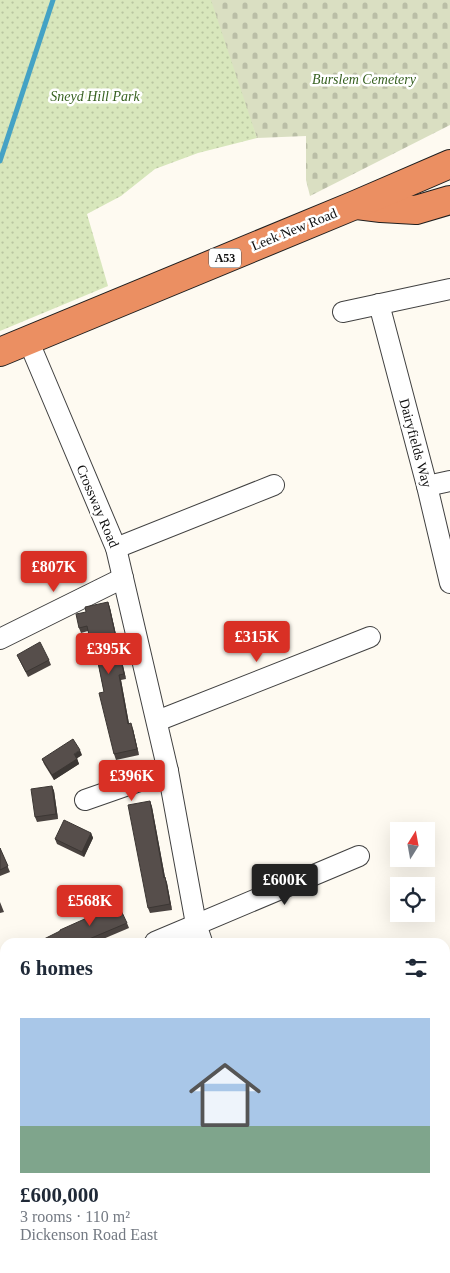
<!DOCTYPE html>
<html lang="en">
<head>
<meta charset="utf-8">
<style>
  :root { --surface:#fff; --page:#f6f6f7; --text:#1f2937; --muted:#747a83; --line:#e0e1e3; --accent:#d93025 }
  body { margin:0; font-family:"Times New Roman",serif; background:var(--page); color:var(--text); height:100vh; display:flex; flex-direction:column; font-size:19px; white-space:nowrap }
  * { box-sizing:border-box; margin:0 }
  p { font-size:16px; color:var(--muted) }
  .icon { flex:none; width:28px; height:28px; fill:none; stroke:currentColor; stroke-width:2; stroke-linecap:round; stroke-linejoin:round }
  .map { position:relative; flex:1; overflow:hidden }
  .sheet { position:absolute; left:0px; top:938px; width:450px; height:336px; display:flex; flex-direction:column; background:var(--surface); border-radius:15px 15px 0 0; box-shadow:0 5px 20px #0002 }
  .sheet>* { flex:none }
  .needle { width:32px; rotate:11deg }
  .controls { position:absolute; left:390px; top:822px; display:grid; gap:10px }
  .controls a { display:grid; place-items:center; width:45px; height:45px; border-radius:0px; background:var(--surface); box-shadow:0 5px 20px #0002; font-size:25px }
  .price { position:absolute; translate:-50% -42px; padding:0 11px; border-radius:5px; background:var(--accent); color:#fff; font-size:16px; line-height:32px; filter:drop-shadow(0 1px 2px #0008) }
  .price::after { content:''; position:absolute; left:50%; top:30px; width:15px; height:11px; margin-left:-8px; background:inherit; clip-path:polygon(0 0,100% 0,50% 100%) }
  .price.on { background:#222; color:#fff }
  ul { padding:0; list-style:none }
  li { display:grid; align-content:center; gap:10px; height:265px; padding:0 20px }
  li+li { border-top:1px solid var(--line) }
  li span { display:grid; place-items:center; height:155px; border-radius:0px; color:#555 }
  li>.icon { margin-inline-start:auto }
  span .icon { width:90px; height:90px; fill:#fffc; stroke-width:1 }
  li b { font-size:21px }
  h2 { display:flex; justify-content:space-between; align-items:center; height:60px; padding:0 20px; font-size:21px }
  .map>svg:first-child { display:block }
  .cemetery { fill:url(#cemetery-stones) }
  .park { fill:url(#park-dots) }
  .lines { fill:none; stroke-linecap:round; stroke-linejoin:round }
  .stream { stroke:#44a2c5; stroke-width:5 }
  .minor-casing { stroke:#414141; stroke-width:22 }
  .highway-casing { stroke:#1f1f1f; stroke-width:30 }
  .minor { stroke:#fff; stroke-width:20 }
  .highway { stroke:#eb8f62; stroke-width:28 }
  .wall { fill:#4a4340 }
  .shaded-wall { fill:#3c3734 }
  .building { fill:#564e4b; stroke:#3c3734 }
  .labels { text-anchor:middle; stroke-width:5; stroke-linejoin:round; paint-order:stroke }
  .shield { fill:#fff; stroke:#565656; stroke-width:1 }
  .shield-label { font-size:12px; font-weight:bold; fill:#0e0e0e }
  .park-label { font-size:14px; font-style:italic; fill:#386222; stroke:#fff }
  .street-label { font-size:14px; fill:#0e0e0e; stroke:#fff }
</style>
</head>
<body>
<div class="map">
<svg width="450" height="1273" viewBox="0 0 450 1273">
  <defs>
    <pattern id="cemetery-stones" width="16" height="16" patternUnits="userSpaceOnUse" patternTransform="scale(1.25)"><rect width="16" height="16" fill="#dadfc2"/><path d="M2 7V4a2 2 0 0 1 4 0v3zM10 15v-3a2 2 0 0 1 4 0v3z" fill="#babea6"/></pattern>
    <pattern id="park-dots" width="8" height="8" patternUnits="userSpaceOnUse" patternTransform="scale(1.25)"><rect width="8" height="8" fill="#d8e7bc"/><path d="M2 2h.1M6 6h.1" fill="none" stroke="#b8c5a0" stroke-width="1.8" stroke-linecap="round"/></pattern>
  </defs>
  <rect width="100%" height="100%" fill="#fefaf1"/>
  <path class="cemetery" d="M210 0H450V125L310 196 306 180V136L257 138 239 91Z"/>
  <path class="park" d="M0 0H211L257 138 198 153 155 169 121 196 87 214 108 286 0 331Z"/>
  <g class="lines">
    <path class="stream" d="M0 161 53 0"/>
    <defs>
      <g id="minor">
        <path d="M379 304 427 486 450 583"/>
        <path d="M343 312 450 289"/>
        <path d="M28 340 116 548 168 771 196 924 202 942"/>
        <path d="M427 486 450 481"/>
        <path d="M116 548 274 485"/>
        <path d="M0 639 123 578"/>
        <path d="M157 721 370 637"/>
        <path d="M85 800 168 771"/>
        <path d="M155 942 359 856"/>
        <path d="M0 1016 5 1013"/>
        <path d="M445 1131 450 1144"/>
        <path d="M0 1203 5 1206"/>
        <path d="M232 1273 235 1269"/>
      </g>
      <g id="highway">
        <path d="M357 205 381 208 416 210 450 200"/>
        <path d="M0 352 355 205 450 164"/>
      </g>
    </defs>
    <use href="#minor" class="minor-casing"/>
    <use href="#highway" class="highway-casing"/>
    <use href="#minor" class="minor"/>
    <use href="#highway" class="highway"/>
  </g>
  <g class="wall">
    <path d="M108 602 110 608 126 679 121 680 129 724 133 729 139 755 116 760 114 754 104 692 95 649H93L88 631 81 633 79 628 86 612Z"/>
    <path d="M17 655 49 660 51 665 28 677Z"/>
    <path d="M82 755 77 758 79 764 54 780 44 764 42 759Z"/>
    <path d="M52 786 54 791 58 819 37 822 35 817Z"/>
    <path d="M150 801 152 807 165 877 167 883 172 910 150 913 148 908Z"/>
    <path d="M91 833 93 838 84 857 57 844 55 839Z"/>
    <path d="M0 848 10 872 0 876Z"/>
    <path d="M0 902 4 912 0 913Z"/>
    <path d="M127 923 129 928 96 942H38Z"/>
    <path d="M5 961V990L0 993V963Z"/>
  </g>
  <g class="shaded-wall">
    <path d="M108 602 110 608 126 679 124 674Z"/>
    <path d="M119 675 121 680 130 729 128 724Z"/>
    <path d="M131 723 133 729 139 755 137 749Z"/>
    <path d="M80 750 82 755 76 759 74 754Z"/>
    <path d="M77 759 79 764 54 780 52 775Z"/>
    <path d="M52 786 54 791 58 819 56 814Z"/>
    <path d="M150 801 152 807 166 883 164 878Z"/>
    <path d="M91 833 93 838 84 857 82 852Z"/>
    <path d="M165 877 167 883 172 910 170 904Z"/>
  </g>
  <g class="building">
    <path d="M108 602 124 674 119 675 128 724 131 723 137 749 114 754 99 693 104 692 94 643 91 644 87 626 79 628 76 614 86 612 85 607Z"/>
    <path d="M40 642 49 660 26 672 17 655Z"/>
    <path d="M73 739 80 750 74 754 77 759 52 775 42 759Z"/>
    <path d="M52 786 56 814 35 817 31 789Z"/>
    <path d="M150 801 164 878 165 877 170 904 148 908 128 805Z"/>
    <path d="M64 820 91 833 82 852 55 839Z"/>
    <path d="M0 848 8 866 0 870Z"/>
    <path d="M118 904 127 923 82 942H38L60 931V930Z"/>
    <path d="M5 961V983L0 986V963Z"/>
  </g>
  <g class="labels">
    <rect class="shield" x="209" y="248.5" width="32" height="19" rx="4"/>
    <g class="shield-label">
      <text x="225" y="262">A53</text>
    </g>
    <g class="park-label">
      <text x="364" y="84">Burslem Cemetery</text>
      <text x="95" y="101">Sneyd Hill Park</text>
    </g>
    <g class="street-label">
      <text transform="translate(294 229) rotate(-22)" y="5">Leek New Road</text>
      <text transform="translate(416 443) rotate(75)" y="5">Dairyfields Way</text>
      <text transform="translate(98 506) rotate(67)" y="5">Crossway Road</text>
    </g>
  </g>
</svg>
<div class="controls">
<a><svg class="needle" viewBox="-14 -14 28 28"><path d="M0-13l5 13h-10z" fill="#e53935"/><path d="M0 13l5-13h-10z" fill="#747a83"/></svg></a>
<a><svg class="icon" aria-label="locate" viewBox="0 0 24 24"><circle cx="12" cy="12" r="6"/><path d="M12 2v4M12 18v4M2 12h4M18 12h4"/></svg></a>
</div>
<b class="price" style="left:54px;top:593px">£807K</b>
<b class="price" style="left:257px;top:663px">£315K</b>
<b class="price" style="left:109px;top:675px">£395K</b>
<b class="price" style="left:132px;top:802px">£396K</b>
<b class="price on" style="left:285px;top:906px">£600K</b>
<b class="price" style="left:90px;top:927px">£568K</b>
<section class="sheet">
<h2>6 homes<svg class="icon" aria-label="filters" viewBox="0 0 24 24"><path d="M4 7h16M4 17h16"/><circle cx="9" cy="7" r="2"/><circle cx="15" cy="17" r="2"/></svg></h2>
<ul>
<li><span style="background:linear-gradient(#a9c7e8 70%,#7fa58c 0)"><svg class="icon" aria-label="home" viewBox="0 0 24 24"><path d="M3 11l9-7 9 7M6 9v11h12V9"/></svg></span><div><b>£600,000</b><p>3 rooms · 110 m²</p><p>Dickenson Road East</p></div></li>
</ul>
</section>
</div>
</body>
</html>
